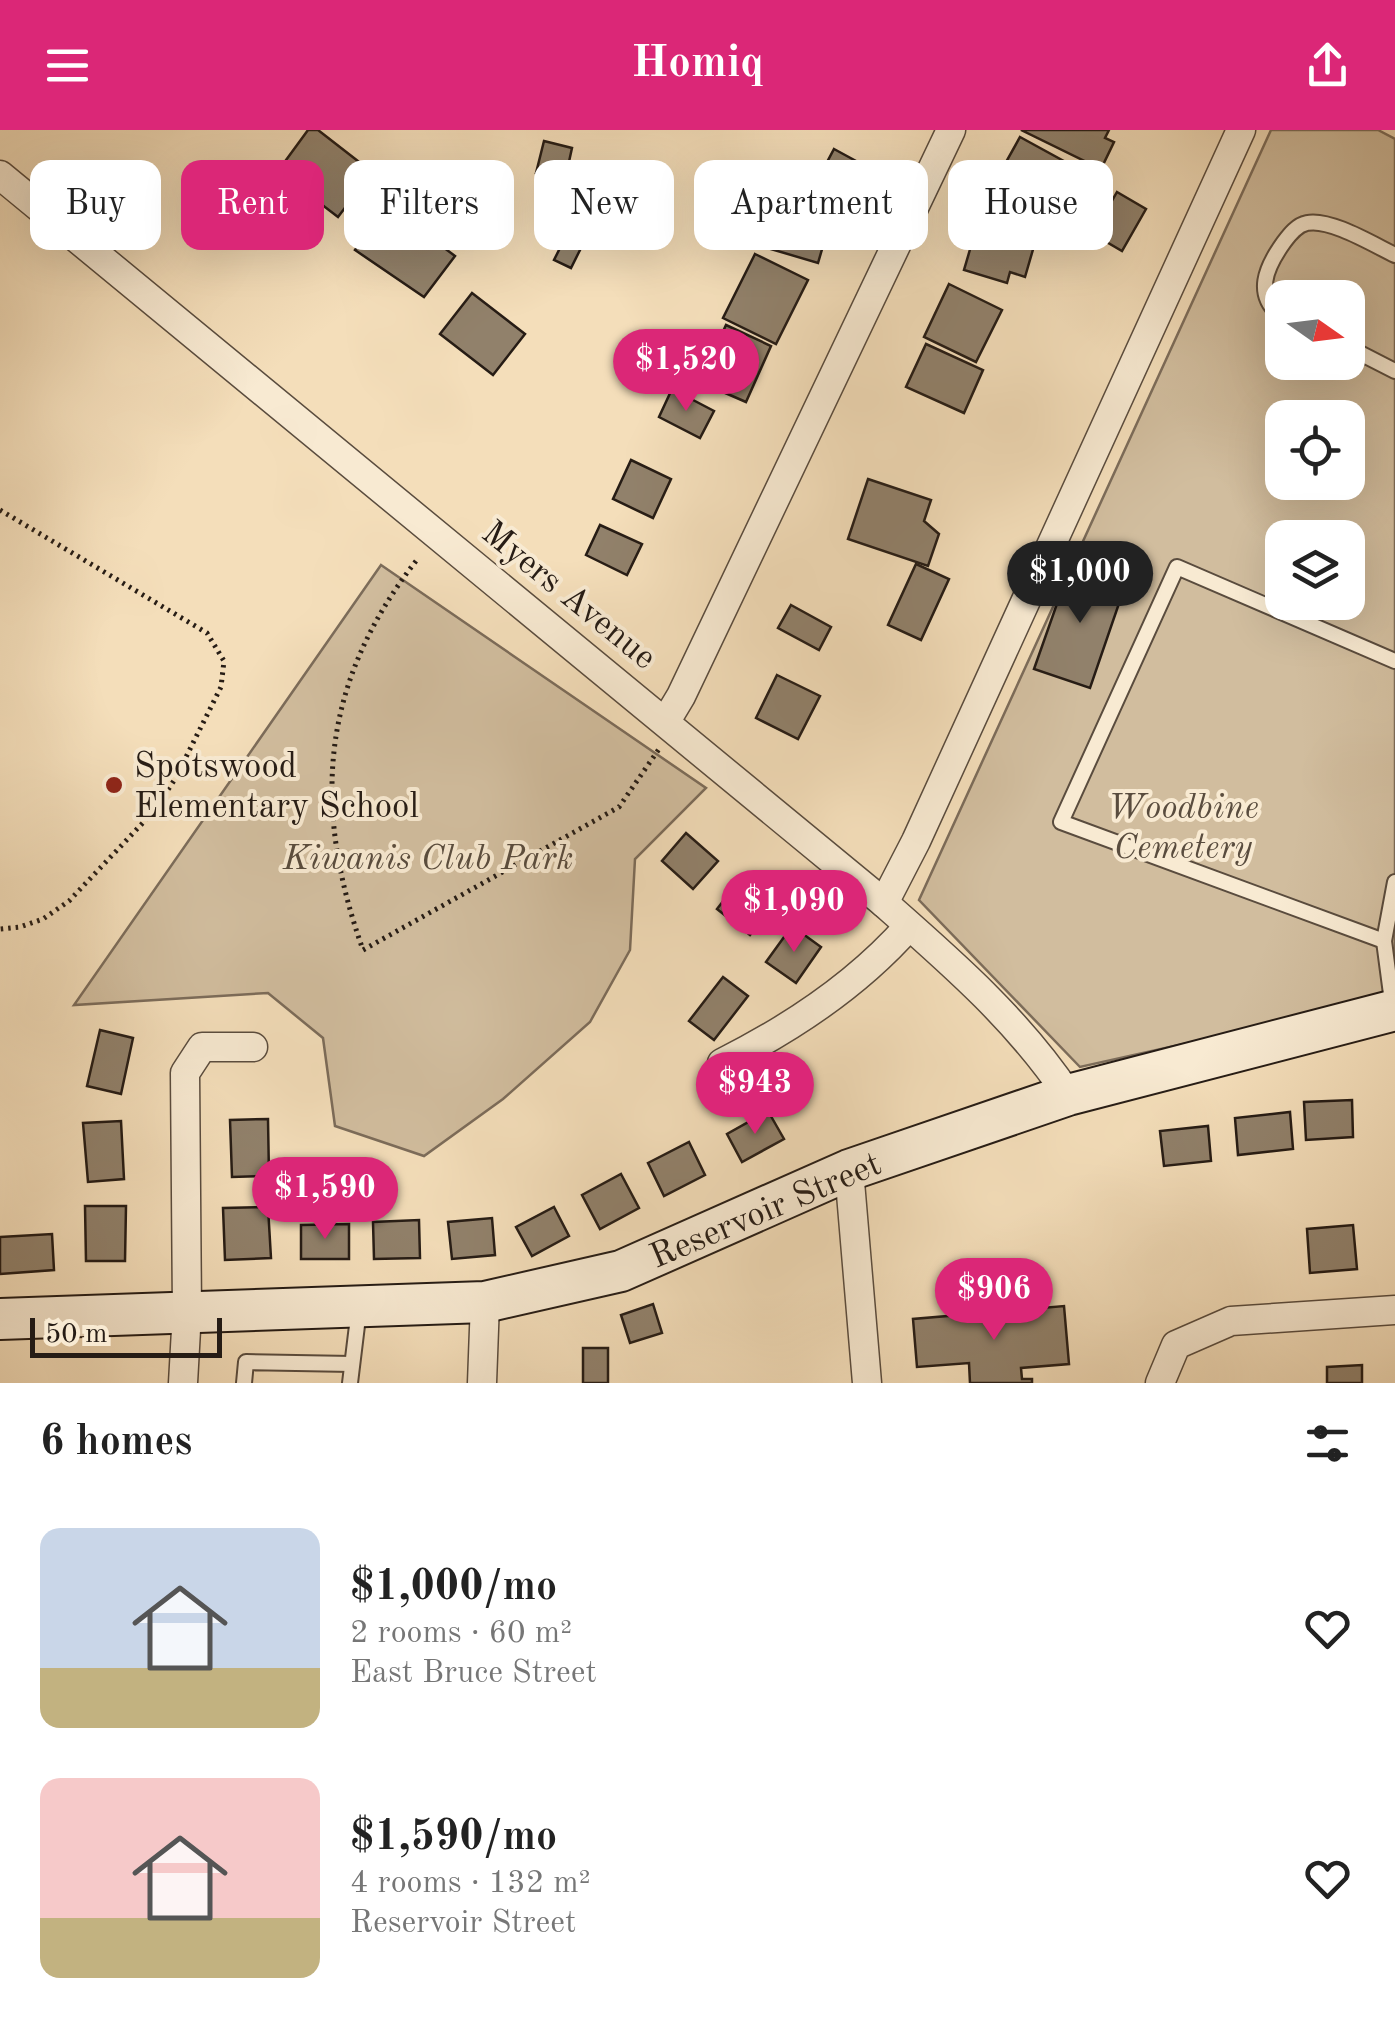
<!DOCTYPE html>
<html lang="en">
<head>
<meta charset="utf-8">
<style>
  :root { --surface:#fff; --page:#f2f2f2; --text:#222; --muted:#767676; --accent:#db2777 }
  body { margin:0; font-family:"Old Standard TT",serif; background:var(--page); color:var(--text); height:100vh; display:flex; flex-direction:column; font-size:38px; white-space:nowrap }
  * { box-sizing:border-box; margin:0 }
  p { font-size:32px; color:var(--muted) }
  .icon { flex:none; width:55px; height:55px; fill:none; stroke:currentColor; stroke-width:2; stroke-linecap:round; stroke-linejoin:round }
  .map { position:relative; height:1253px; overflow:hidden }
  .sheet { display:flex; flex-direction:column; background:var(--surface); flex:1 }
  .sheet>* { flex:none }
  .hud { position:absolute; left:30px; top:30px; width:1335px; height:90px; display:flex; gap:20px }
  .needle { width:65px; rotate:104deg }
  .buttons { position:absolute; left:1265px; top:150px; display:grid; gap:20px }
  .buttons a { display:grid; place-items:center; width:100px; height:100px; border-radius:20px; background:var(--surface); box-shadow:0 10px 40px #0002; font-size:50px }
  .scale { position:absolute; left:30px; bottom:25px; width:192px; box-sizing:border-box; padding-left:10px; border:5px solid #261c15; border-top:0; font-size:28px; line-height:35px; white-space:nowrap; color:#261c15; -webkit-text-stroke:8px #f8ead2; paint-order:stroke }
  .price { position:absolute; translate:-50% -85px; padding:0 22px; border-radius:35px; background:var(--accent); color:#fff; font-size:32px; line-height:65px; filter:drop-shadow(0 2px 5px #0008) }
  .price::after { content:''; position:absolute; left:50%; top:60px; width:30px; height:22px; margin-left:-15px; background:inherit; clip-path:polygon(0 0,100% 0,50% 100%) }
  .price.on { background:#222; color:#fff }
  ul { padding:0; list-style:none }
  li { display:flex; align-items:center; gap:30px; height:250px; padding:0 40px }
  li span { display:grid; place-items:center; flex:none; width:280px; height:200px; border-radius:20px; color:#555 }
  li>.icon { margin-inline-start:auto }
  span .icon { width:120px; height:120px; fill:#fffc; stroke-width:1 }
  li b { font-size:42px }
  h2 { display:flex; justify-content:space-between; align-items:center; height:120px; padding:0 40px; font-size:42px }
  .chip { padding:0 35px; border-radius:20px; background:var(--surface); box-shadow:0 10px 40px #0002; font-size:35px; line-height:90px }
  .chip.on { background:var(--accent); color:#fff }
  header { display:flex; justify-content:space-between; align-items:center; height:130px; padding:0 40px; background:var(--accent); color:#fff; font-size:45px; font-weight:700 }
  .map>svg:first-child { display:block }
  .green { fill:#d1bd9e; stroke:#7c6c5a; stroke-width:2.5; fill-rule:evenodd }
  .building { fill:#91816b; stroke:#261c15; stroke-width:2.5 }
  .lines { fill:none; stroke-linecap:round; stroke-linejoin:round }
  .service-casing { stroke:#5a4c3e; stroke-width:18 }
  .minor-casing { stroke:#5a4c3e; stroke-width:31 }
  .secondary-casing { stroke:#261c15; stroke-width:44 }
  .path { stroke:#261c15; stroke-width:5; stroke-dasharray:2.5 5; stroke-linecap:butt }
  .service { stroke:#f8ead2; stroke-width:14 }
  .minor { stroke:#f8ead2; stroke-width:28 }
  .secondary { stroke:#f8ead2; stroke-width:40 }
  .poi-dot { fill:#8f2418; stroke:#f8ead2; stroke-width:4 }
  .labels { text-anchor:middle; stroke-width:8; stroke-linejoin:round; paint-order:stroke }
  .street-label { font-size:35px; fill:#261c15; stroke:#f8ead2 }
  .poi-label { font-size:35px; fill:#261c15; stroke:#f8ead2; text-anchor:start }
  .park-label { font-size:35px; font-style:italic; fill:#594c3e; stroke:#f8ead2 }
</style>
</head>
<body>
<header><svg class="icon" aria-label="menu" viewBox="0 0 24 24"><path d="M4 6h16M4 12h16M4 18h16"/></svg>Homiq<svg class="icon" aria-label="share" viewBox="0 0 24 24"><path d="M12 15V3M7 8l5-5 5 5M5 13v7h14v-7"/></svg></header>
<div class="map">
<svg width="1395" height="1253" viewBox="0 0 1395 1253">
  <rect width="100%" height="100%" fill="#f4deba"/>
  <filter id="stains"><feTurbulence type="fractalNoise" baseFrequency=".002" numOctaves="4"/><feColorMatrix values="0 0 0 0 .2 0 0 0 0 .09 0 0 0 0 .02 0 0 0 .5 -.17"/></filter>
  <radialGradient id="worn" r=".72"><stop offset=".6" stop-color="#630" stop-opacity="0"/><stop offset="1" stop-color="#630" stop-opacity=".3"/></radialGradient>
  <g class="green">
    <path d="M1271 0H1378L1395 9V867L1080 937 919 770ZM1282 168H1348V232H1282ZM1282 288H1348V352H1282ZM1282 408H1348V472H1282Z"/>
    <path d="M381 435 706 658 635 729 630 820 590 892 503 969 424 1026 335 996 323 908 268 863 74 875Z"/>
  </g>
  <g class="building">
    <path d="M308 0H318L372 42 338 87 278 41Z"/>
    <path d="M1021 0H1109L1105 8 1114 12 1101 39Z"/>
    <path d="M1020 7 1071 35 1042 87 991 59Z"/>
    <path d="M544 11 572 18 565 50 536 43Z"/>
    <path d="M834 19 867 37 841 84 809 66Z"/>
    <path d="M627 61 655 70 647 93 620 84Z"/>
    <path d="M1117 62 1146 79 1122 121 1093 104Z"/>
    <path d="M758 63 832 85 818 133 744 111Z"/>
    <path d="M387 75 455 126 424 167 355 120Z"/>
    <path d="M976 99 1034 116 1025 147 1010 142 1007 153 964 140Z"/>
    <path d="M567 104 584 112 571 138 554 130Z"/>
    <path d="M755 124 808 150 776 214 723 188Z"/>
    <path d="M949 154 1002 180 976 232 924 207Z"/>
    <path d="M472 163 525 204 493 245 440 204Z"/>
    <path d="M726 195 771 216 746 272 700 252Z"/>
    <path d="M926 214 983 240 964 283 906 257Z"/>
    <path d="M672 259 714 281 700 308 659 287Z"/>
    <path d="M631 330 671 349 653 388 613 369Z"/>
    <path d="M868 349 931 370 924 391 939 404 928 436 848 409Z"/>
    <path d="M600 395 642 414 627 445 586 425Z"/>
    <path d="M916 434 949 449 921 510 888 495Z"/>
    <path d="M1071 434 1126 453 1090 558 1034 539Z"/>
    <path d="M791 475 831 497 819 520 778 498Z"/>
    <path d="M777 545 820 566 798 609 756 588Z"/>
    <path d="M686 703 718 731 693 759 662 731Z"/>
    <path d="M738 752 772 778 750 805 717 779Z"/>
    <path d="M792 796 821 817 796 853 766 832Z"/>
    <path d="M723 847 748 866 714 910 689 891Z"/>
    <path d="M100 900 133 908 121 964 87 956Z"/>
    <path d="M1352 970 1353 1007 1306 1010 1304 972Z"/>
    <path d="M768 981 784 1009 742 1032 727 1004Z"/>
    <path d="M1290 982 1293 1019 1238 1025 1235 988Z"/>
    <path d="M268 989 269 1046 232 1047 230 990Z"/>
    <path d="M121 991 124 1049 88 1052 83 993Z"/>
    <path d="M1208 996 1211 1031 1164 1036 1160 1001Z"/>
    <path d="M689 1012 705 1045 664 1066 648 1033Z"/>
    <path d="M621 1044 639 1078 600 1099 582 1065Z"/>
    <path d="M85 1076H126L125 1131H86Z"/>
    <path d="M268 1077 271 1128 225 1130 223 1078Z"/>
    <path d="M554 1077 569 1106 532 1126 516 1097Z"/>
    <path d="M492 1088 495 1125 452 1129 448 1092Z"/>
    <path d="M419 1090 420 1128 374 1129 373 1092Z"/>
    <path d="M349 1094V1129H301V1095Z"/>
    <path d="M1353 1095 1357 1139 1310 1143 1307 1099Z"/>
    <path d="M52 1104 54 1140 0 1144V1107Z"/>
    <path d="M653 1174 662 1203 630 1213 621 1185Z"/>
    <path d="M1064 1176 1069 1234 1021 1238 1022 1249H1032V1253H970L969 1233 917 1237 913 1189Z"/>
    <rect x="583" y="1218" width="25" height="35"/>
    <path d="M1362 1235V1253H1327V1237Z"/>
  </g>
  <g class="lines">
    <defs>
      <g id="service">
        <path d="M1282 187C1253 165 1266 137 1284 112 1290 104 1297 95 1307 93 1330 88 1374 115 1395 125"/>
        <path d="M1348 217 1395 241"/>
        <path d="M1384 811 1061 692 1177 437 1395 531"/>
        <path d="M1393 879 1384 811 1395 752"/>
        <path d="M722 933 745 972"/>
        <path d="M244 1253 246 1232 352 1234"/>
        <path d="M350 1253 359 1179"/>
      </g>
      <g id="minor">
        <path d="M0 45 884 773C951 832 1018 890 1068 965"/>
        <path d="M666 591 681 566 951 0"/>
        <path d="M884 773 916 711 1241 0"/>
        <path d="M722 933C792 898 858 854 909 796"/>
        <path d="M849 1040 867 1253"/>
        <path d="M183 1253 187 1182 185 943 202 917H253"/>
        <path d="M482 1253 485 1172"/>
        <path d="M1160 1253 1176 1215 1231 1191 1395 1180"/>
      </g>
      <path id="secondary" d="M0 1189 485 1172 621 1141 849 1040 1068 965 1395 880"/>
    </defs>
    <use href="#service" class="service-casing"/>
    <use href="#minor" class="minor-casing"/>
    <use href="#secondary" class="secondary-casing"/>
    <g class="path">
      <path d="M0 380 207 503 224 531 221 557 175 649 154 681 69 771 43 789 20 797 0 799"/>
      <path d="M416 431C320 555 312 676 363 820L619 677 659 619"/>
    </g>
    <use href="#service" class="service"/>
    <use href="#minor" class="minor"/>
    <use href="#secondary" class="secondary"/>
  </g>
  <circle class="poi-dot" cx="114" cy="655" r="10"/>
  <g class="labels">
    <g class="street-label">
      <text transform="translate(570 464) rotate(39)" y="12">Myers Avenue</text>
      <text transform="translate(765 1079) rotate(-23)" y="12">Reservoir Street</text>
    </g>
    <g class="poi-label">
      <text x="134" y="647">Spotswood<tspan x="134" dy="40">Elementary School</tspan></text>
    </g>
    <g class="park-label">
      <text x="1183" y="688">Woodbine<tspan x="1183" dy="40">Cemetery</tspan></text>
      <text x="428" y="739">Kiwanis Club Park</text>
    </g>
  </g>
  <rect width="100%" height="100%" filter="url(#stains)"/>
  <rect width="100%" height="100%" fill="url(#worn)"/>
</svg>
<div class="buttons">
<a><svg class="needle" viewBox="-14 -14 28 28"><path d="M0-13l5 13h-10z" fill="#e53935"/><path d="M0 13l5-13h-10z" fill="#767676"/></svg></a>
<a><svg class="icon" aria-label="locate" viewBox="0 0 24 24"><circle cx="12" cy="12" r="6"/><path d="M12 2v4M12 18v4M2 12h4M18 12h4"/></svg></a>
<a><svg class="icon" aria-label="layers" viewBox="0 0 24 24"><path d="M12 4l9 5-9 5-9-5zM3 14l9 5 9-5"/></svg></a>
</div>
<div class="scale">50 m</div>
<b class="price" style="left:686px;top:284px">$1,520</b>
<b class="price on" style="left:1080px;top:496px">$1,000</b>
<b class="price" style="left:794px;top:825px">$1,090</b>
<b class="price" style="left:755px;top:1007px">$943</b>
<b class="price" style="left:325px;top:1112px">$1,590</b>
<b class="price" style="left:994px;top:1213px">$906</b>
<div class="hud">
<a class="chip">Buy</a>
<a class="chip on">Rent</a>
<a class="chip">Filters</a>
<a class="chip">New</a>
<a class="chip">Apartment</a>
<a class="chip">House</a>
</div>
</div>
<section class="sheet">
<h2>6 homes<svg class="icon" aria-label="filters" viewBox="0 0 24 24"><path d="M4 7h16M4 17h16"/><circle cx="9" cy="7" r="2"/><circle cx="15" cy="17" r="2"/></svg></h2>
<ul>
<li><span style="background:linear-gradient(#c9d6e8 70%,#c2b280 0)"><svg class="icon" aria-label="home" viewBox="0 0 24 24"><path d="M3 11l9-7 9 7M6 9v11h12V9"/></svg></span><div><b>$1,000/mo</b><p>2 rooms · 60 m²</p><p>East Bruce Street</p></div><svg class="icon" aria-label="heart" viewBox="0 0 24 24"><path d="M12 20l-8-8c-3-5 5-10 8-4 3-6 11-1 8 4z"/></svg></li>
<li><span style="background:linear-gradient(#f6c9c9 70%,#c2b280 0)"><svg class="icon" aria-label="home" viewBox="0 0 24 24"><path d="M3 11l9-7 9 7M6 9v11h12V9"/></svg></span><div><b>$1,590/mo</b><p>4 rooms · 132 m²</p><p>Reservoir Street</p></div><svg class="icon" aria-label="heart" viewBox="0 0 24 24"><path d="M12 20l-8-8c-3-5 5-10 8-4 3-6 11-1 8 4z"/></svg></li>
</ul>
</section>
</body>
</html>
